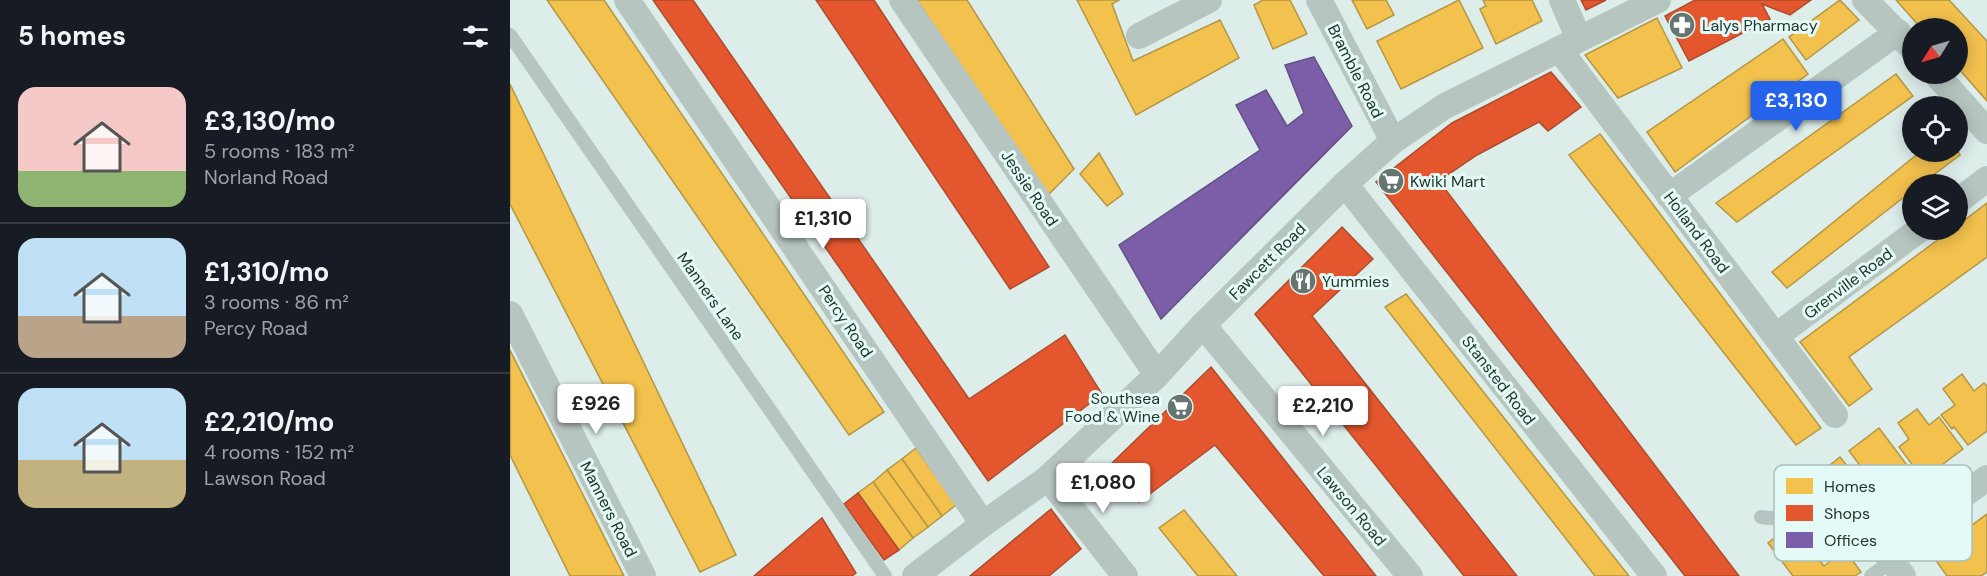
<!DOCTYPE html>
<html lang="en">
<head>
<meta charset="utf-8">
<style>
  :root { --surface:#171b24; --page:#20242c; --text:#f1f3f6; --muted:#9ea1a6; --line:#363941; --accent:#2563eb }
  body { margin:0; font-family:"DM Sans",sans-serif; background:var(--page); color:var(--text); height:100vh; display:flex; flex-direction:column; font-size:22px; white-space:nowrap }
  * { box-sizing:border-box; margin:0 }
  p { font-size:20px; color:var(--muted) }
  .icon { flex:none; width:33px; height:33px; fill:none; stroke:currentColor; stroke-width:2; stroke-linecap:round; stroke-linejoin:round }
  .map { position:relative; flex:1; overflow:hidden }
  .details { display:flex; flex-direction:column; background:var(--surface); width:510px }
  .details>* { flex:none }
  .needle { width:39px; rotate:233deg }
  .buttons { position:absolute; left:1392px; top:18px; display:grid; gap:12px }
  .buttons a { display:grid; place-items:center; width:66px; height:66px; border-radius:50%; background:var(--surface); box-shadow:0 3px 15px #0003; font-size:30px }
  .price { position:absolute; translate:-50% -51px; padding:0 14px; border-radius:6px; background:#fff; color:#222; font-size:20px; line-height:39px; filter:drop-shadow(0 2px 3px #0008) }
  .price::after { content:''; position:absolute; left:50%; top:36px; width:18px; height:14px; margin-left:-9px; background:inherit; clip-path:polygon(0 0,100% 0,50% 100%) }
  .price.on { background:var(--accent); color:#fff }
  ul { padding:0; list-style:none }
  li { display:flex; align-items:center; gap:18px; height:150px; padding:0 18px }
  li+li { border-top:2px solid var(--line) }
  li span { display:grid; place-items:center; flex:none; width:168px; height:120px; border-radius:18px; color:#555 }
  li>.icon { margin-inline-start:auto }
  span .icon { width:72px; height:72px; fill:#fffc; stroke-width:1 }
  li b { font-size:26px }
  h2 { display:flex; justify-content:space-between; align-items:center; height:72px; padding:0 18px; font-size:26px }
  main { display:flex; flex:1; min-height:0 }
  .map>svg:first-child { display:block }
  .homes { fill:#f2c14e; stroke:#b49744; stroke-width:1.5 }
  .shops { fill:#e4572e; stroke:#ab4d2e; stroke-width:1.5 }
  .offices { fill:#7b5ea7; stroke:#615283; stroke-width:1.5 }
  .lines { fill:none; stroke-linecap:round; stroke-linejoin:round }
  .service { stroke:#b7c5c1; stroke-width:14 }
  .minor { stroke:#b7c5c1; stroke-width:26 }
  .labels { text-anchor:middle; stroke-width:6; stroke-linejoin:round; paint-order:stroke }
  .poi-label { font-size:16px; fill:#25352e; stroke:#e3faf6; text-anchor:start }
  .street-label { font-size:16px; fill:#25352e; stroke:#e3faf6 }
  .key { fill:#e3faf6; stroke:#aabfba; stroke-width:1.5 }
  .key-label { font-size:16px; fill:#25352e }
</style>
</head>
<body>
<main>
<section class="details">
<h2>5 homes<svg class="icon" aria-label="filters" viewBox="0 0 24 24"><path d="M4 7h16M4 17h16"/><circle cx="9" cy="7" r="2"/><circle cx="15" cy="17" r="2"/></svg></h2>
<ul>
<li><span style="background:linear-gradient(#f6c9c9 70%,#8fb573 0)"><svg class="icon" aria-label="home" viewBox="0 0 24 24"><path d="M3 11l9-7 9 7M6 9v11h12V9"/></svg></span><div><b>£3,130/mo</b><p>5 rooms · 183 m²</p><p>Norland Road</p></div></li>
<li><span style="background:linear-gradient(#bfe0f5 65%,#b9a48a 0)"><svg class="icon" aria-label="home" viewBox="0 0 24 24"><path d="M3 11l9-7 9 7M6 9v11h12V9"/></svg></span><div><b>£1,310/mo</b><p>3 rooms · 86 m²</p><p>Percy Road</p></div></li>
<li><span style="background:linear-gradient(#bfe0f5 60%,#c2b280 0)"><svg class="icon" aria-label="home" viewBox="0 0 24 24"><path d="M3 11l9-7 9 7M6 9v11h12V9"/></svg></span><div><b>£2,210/mo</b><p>4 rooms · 152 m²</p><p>Lawson Road</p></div></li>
</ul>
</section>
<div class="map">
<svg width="1477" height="576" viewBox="0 0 1477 576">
  <rect width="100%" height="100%" fill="#ddedea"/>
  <g class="homes">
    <path d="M37 0H94L374 412 339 435Z"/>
    <path d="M407 0H457L564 169 537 196Z"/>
    <path d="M567 0H609L602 4 623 61 710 20 729 58 626 115Z"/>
    <path d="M753 0H780L797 34 763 49 744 5Z"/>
    <path d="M842 0H876L884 15 857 29Z"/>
    <path d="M949 0 973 48 891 89 867 41Z"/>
    <path d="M973 0H1022L1032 21 986 44 970 9 976 6Z"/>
    <path d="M1330 0 1349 20 1296 60 1279 37Z"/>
    <path d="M1386 0H1439L1477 41V101L1448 68V28H1411Z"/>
    <path d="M1147 18 1172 68 1108 98 1075 55Z"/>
    <path d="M1273 39 1298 74 1165 172 1137 132Z"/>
    <path d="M1386 74 1403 96 1227 222 1206 203Z"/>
    <path d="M0 84 226 555 190 572 0 204Z"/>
    <path d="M1090 134 1311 428 1286 445 1059 155Z"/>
    <path d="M1448 151 1450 155 1411 184H1402V191L1277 288 1262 272 1410 152Z"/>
    <path d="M589 153 613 194 597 206 570 174Z"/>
    <path d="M1477 203V257L1339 357 1362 389 1339 406 1290 342 1441 230H1448V225Z"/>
    <path d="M896 294 1119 576H1085L875 307Z"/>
    <path d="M0 350 114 576H60L0 455Z"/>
    <path d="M1452 374 1464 391 1474 383 1477 386V431L1458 445 1444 427 1442 429 1431 415 1445 405 1433 389Z"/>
    <path d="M1407 409 1419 425 1429 417 1453 449 1413 479 1389 447 1399 439 1388 423Z"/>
    <path d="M1369 428 1412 485 1358 525 1315 469 1330 457 1350 482 1358 476 1339 451Z"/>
    <path d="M406 448 446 505 432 516 392 459Z"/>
    <path d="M392 459 432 516 418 527 377 470Z"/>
    <path d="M377 470 418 527 403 538 363 482Z"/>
    <path d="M363 482 403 538 389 550 348 493Z"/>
    <path d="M674 510 727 576H688L649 528Z"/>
    <path d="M1477 514V572L1471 576H1437L1422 555Z"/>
    <path d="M1279 527H1284L1314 566 1335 550 1351 572 1345 576H1283L1258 543Z"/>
  </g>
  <g class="shops">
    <path d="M143 0H183L459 399 555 335 592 394 478 481Z"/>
    <path d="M306 0H364L539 267 500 289Z"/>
    <path d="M1071 0H1096L1076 10Z"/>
    <path d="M1185 0H1301L1280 15 1252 4 1260 19 1179 61 1155 16Z"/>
    <path d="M1041 72 1071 107 1038 131 1029 122 967 155 929 181 1229 576H1175L866 182 942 123Z"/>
    <path d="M832 227 863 259 802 316 1007 576H954L745 314Z"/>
    <path d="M701 367 866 576H814L705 445 629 502 601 464Z"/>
    <path d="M348 493 389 550 374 560 334 504Z"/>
    <path d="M541 509 571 549 539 576H460Z"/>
    <path d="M312 518 346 573 342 576H244Z"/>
  </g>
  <path class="offices" d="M804 57 842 126 651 319 609 245 750 150 726 105 756 90 777 126 794 113 775 65Z"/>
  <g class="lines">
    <g class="service">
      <path d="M0 35 375 576"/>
      <path d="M1251 517C1283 521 1323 519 1352 536 1360 540 1368 547 1375 552"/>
      <path d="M1361 576 1382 561"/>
    </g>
    <g class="minor">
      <path d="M117 0 473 524"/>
      <path d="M392 0 647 375"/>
      <path d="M809 0 883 141"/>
      <path d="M1052 0 1069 39"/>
      <path d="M1355 0 1402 48"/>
      <path d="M629 36 699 0"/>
      <path d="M1049 49 1325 415"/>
      <path d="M1426 74 1477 131"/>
      <path d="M835 184 1144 576"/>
      <path d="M1159 196 1388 32"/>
      <path d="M1448 201 1477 179"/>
      <path d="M0 314 133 576"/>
      <path d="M693 325 900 576"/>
      <path d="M1266 336 1409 230"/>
      <path d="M538 478 615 576"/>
      <path d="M405 576 473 524 538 478 647 375 693 325 835 184 883 141 935 106 1148 0"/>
      <path d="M1393 576 1375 552 1477 478"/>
    </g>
  </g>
  <defs>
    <symbol id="pharmacy-disc" viewBox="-11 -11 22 22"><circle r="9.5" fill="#657570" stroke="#e3faf6"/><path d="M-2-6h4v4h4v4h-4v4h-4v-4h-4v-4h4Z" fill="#fff"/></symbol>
    <symbol id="supermarket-disc" viewBox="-11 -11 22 22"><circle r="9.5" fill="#657570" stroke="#e3faf6"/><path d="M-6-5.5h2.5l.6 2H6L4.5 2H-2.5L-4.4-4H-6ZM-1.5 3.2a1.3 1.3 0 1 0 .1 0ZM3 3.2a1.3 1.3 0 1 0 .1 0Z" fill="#fff"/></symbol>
    <symbol id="restaurant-disc" viewBox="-11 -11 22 22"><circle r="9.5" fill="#657570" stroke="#e3faf6"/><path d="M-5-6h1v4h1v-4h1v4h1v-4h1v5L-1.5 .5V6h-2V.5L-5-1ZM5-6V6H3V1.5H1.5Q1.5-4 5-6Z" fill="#fff"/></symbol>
  </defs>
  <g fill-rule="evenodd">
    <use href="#pharmacy-disc" x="1157" y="10" width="30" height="30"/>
    <use href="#supermarket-disc" x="866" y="166" width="30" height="30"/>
    <use href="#restaurant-disc" x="778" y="266" width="30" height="30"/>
    <use href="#supermarket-disc" x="655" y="392" width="30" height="30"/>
  </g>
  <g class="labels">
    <g class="poi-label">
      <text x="1192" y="31">Lalys Pharmacy</text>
      <text x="900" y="187">Kwiki Mart</text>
      <text x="812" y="287">Yummies</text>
      <text x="650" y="404" text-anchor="end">Southsea<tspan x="650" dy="18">Food &amp; Wine</tspan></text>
    </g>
    <g class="street-label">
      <text transform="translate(846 71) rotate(63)" y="6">Bramble Road</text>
      <text transform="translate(520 188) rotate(56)" y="6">Jessie Road</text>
      <text transform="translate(1187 232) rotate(53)" y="6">Holland Road</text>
      <text transform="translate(757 261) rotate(-45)" y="6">Fawcett Road</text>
      <text transform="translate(1338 283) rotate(-37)" y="6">Grenville Road</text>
      <text transform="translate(201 296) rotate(55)" y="6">Manners Lane</text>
      <text transform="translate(336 321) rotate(56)" y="6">Percy Road</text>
      <text transform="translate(989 380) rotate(52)" y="6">Stansted Road</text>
      <text transform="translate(842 506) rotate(50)" y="6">Lawson Road</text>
      <text transform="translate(99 509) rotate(63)" y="6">Manners Road</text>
    </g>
  </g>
  <rect x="1264" y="465" width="198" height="96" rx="9" class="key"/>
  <rect x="1276" y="478" width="27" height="16" fill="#f2c14e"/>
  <rect x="1276" y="505" width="27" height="16" fill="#e4572e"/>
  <rect x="1276" y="532" width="27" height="16" fill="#7b5ea7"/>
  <g class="key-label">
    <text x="1314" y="492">Homes</text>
    <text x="1314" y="519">Shops</text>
    <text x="1314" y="546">Offices</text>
  </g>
</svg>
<div class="buttons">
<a><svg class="needle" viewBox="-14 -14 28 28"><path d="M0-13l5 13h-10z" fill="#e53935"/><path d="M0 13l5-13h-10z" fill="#9ea1a6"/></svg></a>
<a><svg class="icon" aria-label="locate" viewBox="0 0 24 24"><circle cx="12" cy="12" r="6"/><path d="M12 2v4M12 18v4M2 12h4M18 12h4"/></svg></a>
<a><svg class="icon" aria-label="layers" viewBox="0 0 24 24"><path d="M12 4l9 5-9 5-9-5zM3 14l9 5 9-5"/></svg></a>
</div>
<b class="price on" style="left:1286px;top:132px">£3,130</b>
<b class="price" style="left:313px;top:250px">£1,310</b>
<b class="price" style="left:86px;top:435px">£926</b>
<b class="price" style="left:813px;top:437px">£2,210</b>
<b class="price" style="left:593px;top:514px">£1,080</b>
</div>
</main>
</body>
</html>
